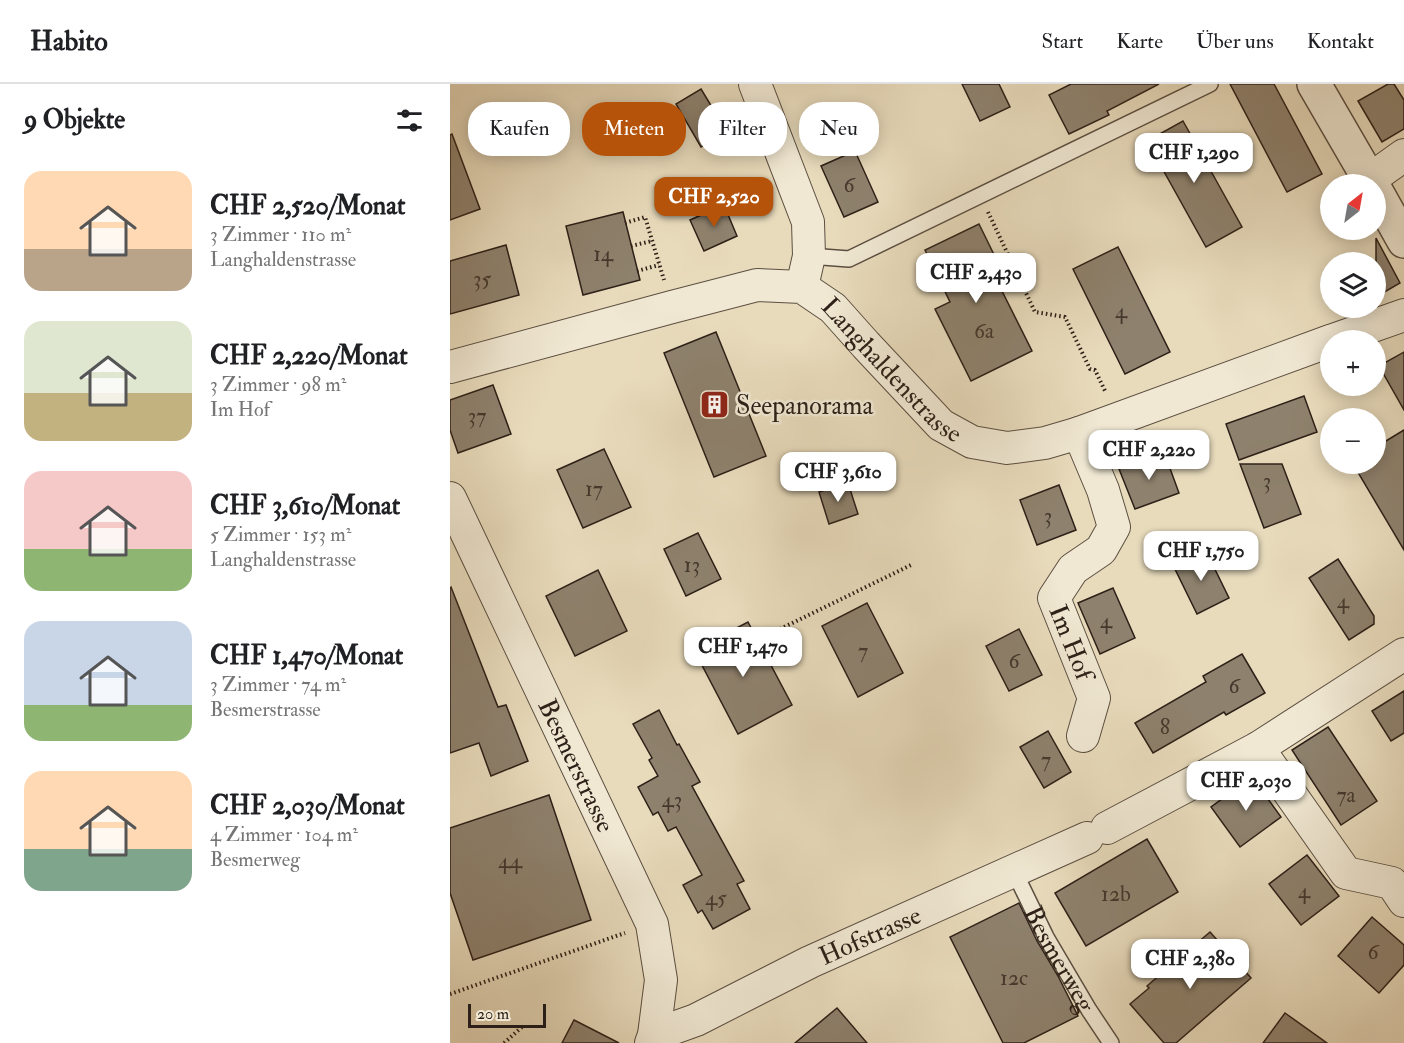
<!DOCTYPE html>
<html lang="de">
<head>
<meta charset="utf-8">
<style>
  :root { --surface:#fff; --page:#f2f2f2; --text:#202124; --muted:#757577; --line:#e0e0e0; --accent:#b45309 }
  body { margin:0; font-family:"IM FELL Double Pica",serif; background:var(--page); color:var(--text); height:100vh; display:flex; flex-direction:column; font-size:22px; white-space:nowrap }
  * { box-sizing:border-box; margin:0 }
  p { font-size:20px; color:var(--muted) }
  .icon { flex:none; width:33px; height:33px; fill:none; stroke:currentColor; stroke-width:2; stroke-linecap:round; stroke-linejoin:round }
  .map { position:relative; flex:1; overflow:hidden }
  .panel { display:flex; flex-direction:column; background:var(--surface); width:450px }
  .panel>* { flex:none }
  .top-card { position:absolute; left:18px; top:18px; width:570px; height:54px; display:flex; gap:12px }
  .needle { width:39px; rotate:31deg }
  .fabs { position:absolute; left:870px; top:90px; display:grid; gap:12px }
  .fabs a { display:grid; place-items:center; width:66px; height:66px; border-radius:50%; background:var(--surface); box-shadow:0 3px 15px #0003; font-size:30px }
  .scale { position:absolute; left:18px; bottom:15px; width:78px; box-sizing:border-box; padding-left:6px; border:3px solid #2d2018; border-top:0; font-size:16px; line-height:21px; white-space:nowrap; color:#2d2018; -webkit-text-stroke:4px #f0e8d3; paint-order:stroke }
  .price { position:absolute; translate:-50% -51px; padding:0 14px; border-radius:12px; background:#fff; color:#222; font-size:20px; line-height:39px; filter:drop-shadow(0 2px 3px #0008) }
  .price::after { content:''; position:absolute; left:50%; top:36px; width:18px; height:14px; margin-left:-9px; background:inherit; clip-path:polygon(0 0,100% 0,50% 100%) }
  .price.current { background:var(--accent); color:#fff }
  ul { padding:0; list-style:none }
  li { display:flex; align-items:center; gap:18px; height:150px; padding:0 24px }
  li span { display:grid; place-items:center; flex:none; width:168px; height:120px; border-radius:18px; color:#555 }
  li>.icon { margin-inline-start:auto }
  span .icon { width:72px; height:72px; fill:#fffc; stroke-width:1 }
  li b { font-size:26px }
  h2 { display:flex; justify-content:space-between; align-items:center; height:72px; padding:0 24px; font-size:26px }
  .pill { padding:0 21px; border-radius:24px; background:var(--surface); box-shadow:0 3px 15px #0003; font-size:21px; line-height:54px }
  .pill.current { background:var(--accent); color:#fff }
  header { display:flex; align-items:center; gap:36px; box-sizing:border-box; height:84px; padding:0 30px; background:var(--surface); border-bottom:2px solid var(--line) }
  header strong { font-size:28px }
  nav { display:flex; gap:33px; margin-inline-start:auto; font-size:21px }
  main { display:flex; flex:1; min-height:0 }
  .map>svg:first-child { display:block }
  .building { fill:#8e816d; stroke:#2d2018; stroke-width:1.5 }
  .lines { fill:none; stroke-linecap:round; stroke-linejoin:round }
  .service-casing { stroke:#5c4f41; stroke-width:18 }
  .minor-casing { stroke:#5c4f41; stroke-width:34 }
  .tertiary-casing { stroke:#5c4f41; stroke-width:36 }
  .path { stroke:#2d2018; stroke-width:4; stroke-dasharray:1.5 3; stroke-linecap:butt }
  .service { stroke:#f0e8d3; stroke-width:15 }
  .minor { stroke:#f0e8d3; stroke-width:32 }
  .tertiary { stroke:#f0e8d3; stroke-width:33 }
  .labels { text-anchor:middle; stroke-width:5; stroke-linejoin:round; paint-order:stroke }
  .number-label { font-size:22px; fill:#45382d }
  .street-label { font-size:26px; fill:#2d2018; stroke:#f0e8d3 }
  .poi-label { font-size:26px; fill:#2d2018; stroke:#f0e8d3; text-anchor:start }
</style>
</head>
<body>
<header>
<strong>Habito</strong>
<nav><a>Start</a><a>Karte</a><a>Über uns</a><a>Kontakt</a></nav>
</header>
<main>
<section class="panel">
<h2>9 Objekte<svg class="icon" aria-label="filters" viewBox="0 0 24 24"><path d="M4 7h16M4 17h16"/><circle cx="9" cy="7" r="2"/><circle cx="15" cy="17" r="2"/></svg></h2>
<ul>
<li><span style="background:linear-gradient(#ffd9b3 65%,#b9a48a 0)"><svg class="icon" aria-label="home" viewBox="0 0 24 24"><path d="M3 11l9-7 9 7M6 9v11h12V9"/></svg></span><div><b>CHF 2,520/Monat</b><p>3 Zimmer · 110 m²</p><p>Langhaldenstrasse</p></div></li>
<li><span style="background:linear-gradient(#dfe7d0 60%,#c2b280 0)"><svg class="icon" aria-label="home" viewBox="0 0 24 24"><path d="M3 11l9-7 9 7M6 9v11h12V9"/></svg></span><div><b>CHF 2,220/Monat</b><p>3 Zimmer · 98 m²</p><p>Im Hof</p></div></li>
<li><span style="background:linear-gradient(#f6c9c9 65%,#8fb573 0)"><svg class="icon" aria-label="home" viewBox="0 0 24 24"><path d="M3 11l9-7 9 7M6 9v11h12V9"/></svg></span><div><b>CHF 3,610/Monat</b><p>5 Zimmer · 153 m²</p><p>Langhaldenstrasse</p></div></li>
<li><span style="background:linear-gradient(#c9d6e8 70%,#8fb573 0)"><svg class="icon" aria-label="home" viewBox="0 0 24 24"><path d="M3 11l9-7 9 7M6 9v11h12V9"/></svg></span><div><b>CHF 1,470/Monat</b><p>3 Zimmer · 74 m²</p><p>Besmerstrasse</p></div></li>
<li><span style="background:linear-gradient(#ffd9b3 65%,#7fa58c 0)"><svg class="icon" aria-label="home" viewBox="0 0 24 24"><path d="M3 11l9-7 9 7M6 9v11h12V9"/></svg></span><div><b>CHF 2,030/Monat</b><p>4 Zimmer · 104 m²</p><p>Besmerweg</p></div></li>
</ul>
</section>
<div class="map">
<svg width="954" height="959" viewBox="0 0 954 959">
  <rect width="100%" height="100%" fill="#e8dbbc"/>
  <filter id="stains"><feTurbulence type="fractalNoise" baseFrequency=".00333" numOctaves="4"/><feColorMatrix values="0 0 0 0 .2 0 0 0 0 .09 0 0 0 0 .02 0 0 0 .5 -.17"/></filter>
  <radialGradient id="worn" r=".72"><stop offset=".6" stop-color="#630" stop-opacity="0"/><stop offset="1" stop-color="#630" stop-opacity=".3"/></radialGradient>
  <g class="building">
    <path d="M512 0H549L560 23 530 37Z"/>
    <path d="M621 0H709L657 27 659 31 619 50 599 11Z"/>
    <path d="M780 0H824L872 90 837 108Z"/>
    <path d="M938 0H944L954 16V45L932 58 908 17Z"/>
    <path d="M251 5 277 48 251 63 226 20Z"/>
    <path d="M733 37 792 143 756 163 697 57Z"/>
    <path d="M2 50 30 125 0 136V51Z"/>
    <path d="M405 67 428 118 394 133 371 82Z"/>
    <path d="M274 121 287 152 254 167 240 136Z"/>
    <path d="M173 128 190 196 133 211 116 142Z"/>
    <path d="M529 140 554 191 546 195 582 267 521 297 485 225 500 218 475 166Z"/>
    <path d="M926 154 950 199 926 213Z"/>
    <path d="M56 161 69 211 0 230V177Z"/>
    <path d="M668 163 720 268 675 290 623 185Z"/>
    <path d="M266 248 316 372 264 393 214 269Z"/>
    <path d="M954 268V326L929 282Z"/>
    <path d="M43 301 61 350 8 369 0 346V316Z"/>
    <path d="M854 312 867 348 789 376 776 340Z"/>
    <path d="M954 346V466L903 380H926V363Z"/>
    <path d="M154 365 181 423 133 444 107 386Z"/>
    <path d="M714 368 729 409 685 425 669 385Z"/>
    <path d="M790 380H832L851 430 814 444Z"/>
    <path d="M398 399 408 430 379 440 369 408Z"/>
    <path d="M609 401 626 446 587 461 570 416Z"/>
    <path d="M248 449 271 495 236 512 214 465Z"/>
    <path d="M755 465 779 514 747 530 723 481Z"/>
    <path d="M888 475 924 532V540L899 556 859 494Z"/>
    <path d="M148 486 177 547 125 572 96 512Z"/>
    <path d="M1 503 48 623 56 621 78 677 41 692 29 659 0 669V504Z"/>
    <path d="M663 504 685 554 650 570 628 519Z"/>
    <path d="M417 519 453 589 408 613 372 542Z"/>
    <path d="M298 538 342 621 288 650 244 566Z"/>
    <path d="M569 545 592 591 559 607 536 562Z"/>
    <path d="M792 570 815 609 776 631 774 628 703 669 685 639 756 598 753 592Z"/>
    <path d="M954 607V649L941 657 922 627Z"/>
    <path d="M209 626 227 661 229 660 250 698 242 702 294 797 287 800 300 825 263 845 252 826 248 829 233 801 252 791 226 743 218 747 208 728 203 731 188 703 208 692 199 676 202 674 183 640Z"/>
    <path d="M878 643 927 717 891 741 842 666Z"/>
    <path d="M598 647 621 688 594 704 570 663Z"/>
    <path d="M802 693 831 733 790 763 761 723Z"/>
    <path d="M99 711 141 836 23 876 0 809V744Z"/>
    <path d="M697 755 728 808 636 862 605 809Z"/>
    <path d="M857 771 889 812 851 841 819 800Z"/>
    <path d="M569 819 587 857 608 892 628 932 574 959H553L500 853Z"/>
    <path d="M922 833 954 861V881L929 909 888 872Z"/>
    <path d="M760 848 801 894 726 959H714L680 920 699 904 697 902Z"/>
    <path d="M387 924 417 959H345Z"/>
    <path d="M835 929 877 959H813Z"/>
    <path d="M124 936 169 959H112Z"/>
  </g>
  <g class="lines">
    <defs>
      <g id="service">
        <path d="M359 172 399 175 760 0"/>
        <path id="s1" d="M564 787 596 853 639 926 661 959"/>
      </g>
      <g id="minor">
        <path d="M305 0 358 138 359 172 352 203"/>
        <path d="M919 96 954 71"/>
        <path d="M883 256 954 231"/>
        <path id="s2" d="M0 283 222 223 307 201 352 203 383 224 416 261 491 341 522 358 557 364 595 359 629 349 880 257"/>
        <path id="s3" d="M629 349 653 406 664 443 651 466 623 485 604 514 644 614 633 652"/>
        <path id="s4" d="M0 414 202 840 211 896 204 951 201 959"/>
        <path d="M808 664 896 789 942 799 954 817"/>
        <path d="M657 744 808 664 954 570"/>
        <path id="s5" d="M204 951 246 936 360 878 637 754"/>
      </g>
      <g id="tertiary">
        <path d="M864 0 922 100"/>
        <path d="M926 107 954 157"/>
      </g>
    </defs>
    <use href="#service" class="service-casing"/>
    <use href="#minor" class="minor-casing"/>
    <use href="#tertiary" class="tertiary-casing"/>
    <g class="path">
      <path d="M538 128 585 228 615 233 640 285 645 286 656 309"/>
      <path d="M175 139 195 133 214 196"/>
      <path d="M181 162 202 157"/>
      <path d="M187 187 209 181"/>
      <path d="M326 547 463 480"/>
      <path d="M0 910 175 849"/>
      <path d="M54 959 72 943"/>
    </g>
    <use href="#service" class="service"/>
    <use href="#minor" class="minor"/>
    <use href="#tertiary" class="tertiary"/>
  </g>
  <defs>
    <symbol id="building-square" viewBox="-11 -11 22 22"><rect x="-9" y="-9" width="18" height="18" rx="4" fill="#8f2418" stroke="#f0e8d3"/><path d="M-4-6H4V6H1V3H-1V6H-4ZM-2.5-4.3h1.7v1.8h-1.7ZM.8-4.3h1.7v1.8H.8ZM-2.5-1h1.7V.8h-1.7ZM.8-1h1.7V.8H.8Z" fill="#fff"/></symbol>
  </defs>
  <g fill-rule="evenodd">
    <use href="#building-square" x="248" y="304" width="33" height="33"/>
  </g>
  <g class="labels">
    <g class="number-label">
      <text x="399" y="108">6</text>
      <text x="153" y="177">14</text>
      <text x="32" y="202">35</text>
      <text x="671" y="234">4</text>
      <text x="534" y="254">6a</text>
      <text x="27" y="339">37</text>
      <text x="817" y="404">3</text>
      <text x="144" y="412">17</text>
      <text x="598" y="439">3</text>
      <text x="242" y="488">13</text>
      <text x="893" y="524">4</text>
      <text x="656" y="544">4</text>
      <text x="413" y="574">7</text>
      <text x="564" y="584">6</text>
      <text x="784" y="609">6</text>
      <text x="715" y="650">8</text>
      <text x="596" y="683">7</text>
      <text x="896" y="718">7a</text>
      <text x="222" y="723">43</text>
      <text x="60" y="784">44</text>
      <text x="854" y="814">4</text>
      <text x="666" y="817">12b</text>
      <text x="266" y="821">45</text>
      <text x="923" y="875">6</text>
      <text x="564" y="901">12c</text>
    </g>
    <g class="street-label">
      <text dy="9" stroke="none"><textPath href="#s2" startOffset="486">Langhaldenstrasse</textPath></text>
      <text dy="9" stroke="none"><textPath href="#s3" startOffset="243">Im Hof</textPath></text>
      <text dy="9" stroke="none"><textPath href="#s4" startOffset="296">Besmerstrasse</textPath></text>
      <text dy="9" stroke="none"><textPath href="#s5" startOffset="238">Hofstrasse</textPath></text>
      <text dy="9" stroke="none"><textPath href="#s1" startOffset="99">Besmerweg</textPath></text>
    </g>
    <g class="poi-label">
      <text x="286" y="330">Seepanorama</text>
    </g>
  </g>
  <rect width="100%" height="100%" filter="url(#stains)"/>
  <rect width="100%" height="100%" fill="url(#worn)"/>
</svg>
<div class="fabs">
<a><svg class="needle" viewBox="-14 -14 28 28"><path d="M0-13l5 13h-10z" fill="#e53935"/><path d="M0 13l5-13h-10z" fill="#757577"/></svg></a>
<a><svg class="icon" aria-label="layers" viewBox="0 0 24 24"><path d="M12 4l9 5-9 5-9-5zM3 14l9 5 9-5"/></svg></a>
<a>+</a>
<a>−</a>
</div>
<div class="scale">20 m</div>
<b class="price" style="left:744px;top:100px">CHF 1,290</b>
<b class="price current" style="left:264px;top:144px">CHF 2,520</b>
<b class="price" style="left:526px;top:220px">CHF 2,430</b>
<b class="price" style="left:699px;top:397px">CHF 2,220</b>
<b class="price" style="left:388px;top:419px">CHF 3,610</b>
<b class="price" style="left:751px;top:498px">CHF 1,750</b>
<b class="price" style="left:293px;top:594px">CHF 1,470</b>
<b class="price" style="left:796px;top:728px">CHF 2,030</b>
<b class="price" style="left:740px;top:906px">CHF 2,380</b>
<div class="top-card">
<a class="pill">Kaufen</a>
<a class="pill current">Mieten</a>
<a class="pill">Filter</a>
<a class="pill">Neu</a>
</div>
</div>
</main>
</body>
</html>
